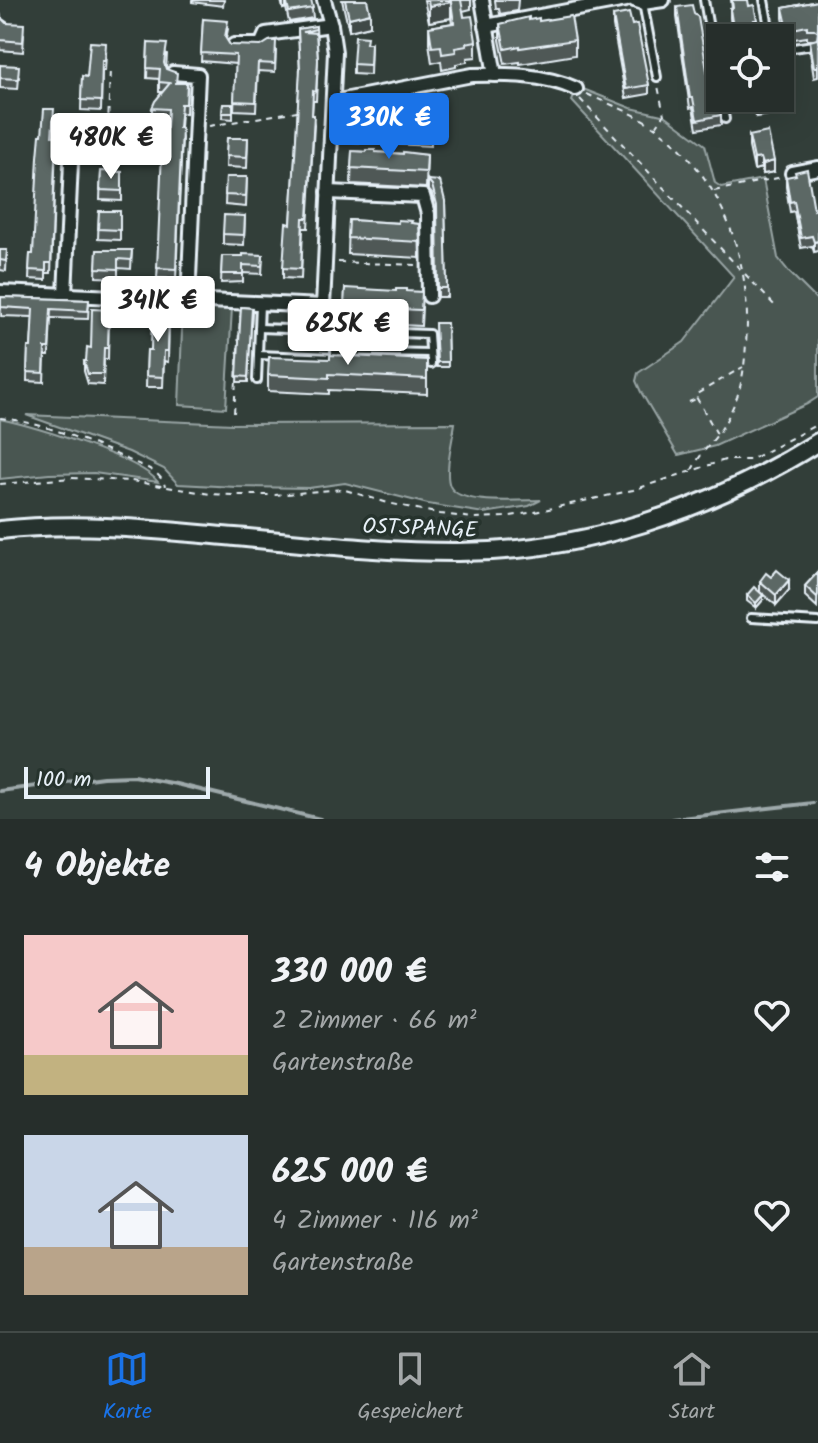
<!DOCTYPE html>
<html lang="de">
<head>
<meta charset="utf-8">
<style>
  :root { --surface:#262e2b; --page:#323a37; --text:#f1f3f6; --muted:#a4a8a9; --line:#424a47; --accent:#1a73e8 }
  body { margin:0; font-family:Kalam,sans-serif; background:var(--page); color:var(--text); height:100vh; display:flex; flex-direction:column; font-size:30px; white-space:nowrap }
  * { box-sizing:border-box; margin:0 }
  p { font-size:26px; color:var(--muted) }
  .icon { flex:none; width:44px; height:44px; fill:none; stroke:currentColor; stroke-width:2; stroke-linecap:round; stroke-linejoin:round }
  .map { position:relative; height:819px; overflow:hidden }
  .sheet { display:flex; flex-direction:column; background:var(--surface); flex:1 }
  .sheet>* { flex:none }
  .controls { position:absolute; left:706px; top:24px; display:grid; gap:16px }
  .controls a { display:grid; place-items:center; width:88px; height:88px; border-radius:0px; background:var(--surface); box-shadow:0 8px 32px #0002,0 0 0 2px var(--line); font-size:40px }
  .scale { position:absolute; left:24px; bottom:20px; width:186px; box-sizing:border-box; padding-left:8px; border:4px solid #e8f1f8; border-top:0; font-size:22px; line-height:28px; white-space:nowrap; color:#e8f1f8; -webkit-text-stroke:6px #26332d; paint-order:stroke }
  .price { position:absolute; translate:-50% -68px; padding:0 18px; border-radius:8px; background:#fff; color:#222; font-size:26px; line-height:52px; filter:drop-shadow(0 2px 4px #0008) }
  .price::after { content:''; position:absolute; left:50%; top:48px; width:24px; height:18px; margin-left:-12px; background:inherit; clip-path:polygon(0 0,100% 0,50% 100%) }
  .price.active { background:var(--accent); color:#fff }
  ul { padding:0; list-style:none }
  li { display:flex; align-items:center; gap:24px; height:200px; padding:0 24px }
  li span { display:grid; place-items:center; flex:none; width:224px; height:160px; border-radius:0px; color:#555 }
  li>.icon { margin-inline-start:auto }
  span .icon { width:96px; height:96px; fill:#fffc; stroke-width:1 }
  li b { font-size:34px }
  h2 { display:flex; justify-content:space-between; align-items:center; height:96px; padding:0 24px; font-size:34px }
  .menu { display:flex; justify-content:space-around; align-items:center; height:112px; border-top:2px solid var(--line); background:var(--surface); font-size:22px; color:var(--muted) }
  .menu a { display:grid; justify-items:center; gap:4px }
  .menu .active { color:var(--accent) }
  .map>svg:first-child { display:block }
  .green { fill:#495651; stroke:#98a4a4; stroke-width:2 }
  .lines { fill:none; stroke-linecap:round; stroke-linejoin:round }
  .stream { stroke:#9ea9ab; stroke-width:4 }
  .lane-casing { stroke:#e8f1f8; stroke-width:12 }
  .street-casing { stroke:#e8f1f8; stroke-width:18 }
  .secondary-casing { stroke:#e8f1f8; stroke-width:22 }
  .path { stroke:#e8f1f8; stroke-width:2; stroke-dasharray:6 6; stroke-linecap:butt }
  .lane { stroke:#26332d; stroke-width:6 }
  .street { stroke:#26332d; stroke-width:12 }
  .secondary { stroke:#26332d; stroke-width:16 }
  .wall { fill:#4f5957; stroke:#e8f1f8; stroke-width:2 }
  .shaded-wall { fill:#404947; stroke:#e8f1f8; stroke-width:2 }
  .building { fill:#5c6865; stroke:#e8f1f8; stroke-width:2 }
  .labels { text-anchor:middle; stroke-width:7; stroke-linejoin:round; paint-order:stroke }
  .street-label { font-size:22px; fill:#e8f1f8; stroke:#26332d }
</style>
</head>
<body>
<div class="map">
<svg width="818" height="819" viewBox="0 0 818 819">
  <rect width="100%" height="100%" fill="#323e39"/>
  <filter id="ink" filterUnits="userSpaceOnUse"><feTurbulence type="fractalNoise" baseFrequency=".0125" numOctaves="2"/><feDisplacementMap in="SourceGraphic" scale="16" xChannelSelector="R" yChannelSelector="G"/><feConvolveMatrix kernelMatrix="1 2 1 2 8 2 1 2 1" color-interpolation-filters="sRGB"/></filter>
  <g filter="url(#ink)">
    <g class="green">
      <path d="M578 87 631 108 666 116 705 145 715 183 721 187 763 179 778 258 790 273 818 301V397L807 404 715 446 678 455 641 392 636 381 638 373 684 342 734 277 572 101Z"/>
      <path d="M183 306 232 308 226 408 179 405Z"/>
      <path d="M26 415 233 424 455 423C453 438 444 473 450 486 458 506 522 500 541 500L529 506 484 513 428 504 345 483 309 488 236 487 178 484 164 469 129 452Z"/>
      <path d="M0 419C32 426 141 458 158 482L94 473 49 474 0 479Z"/>
    </g>
    <g class="lines">
      <g class="stream">
        <path d="M0 791 103 777 133 776 176 784 320 819"/>
        <path d="M672 819 813 803"/>
      </g>
      <defs>
        <g id="lane">
          <path d="M704 0 720 91"/>
          <path d="M764 0 771 38"/>
          <path d="M643 3 657 77"/>
          <path d="M780 50 813 45"/>
          <path d="M721 98 725 119"/>
          <path d="M332 123 420 127"/>
          <path d="M259 328 429 334 431 364"/>
          <path d="M335 351 430 353"/>
          <path d="M258 355 335 358 336 332"/>
          <path d="M257 380 260 304"/>
          <path d="M751 618 818 622"/>
        </g>
        <g id="street">
          <path d="M324 0 331 25 335 52 323 306 326 315V331"/>
          <path d="M482 0 495 75"/>
          <path d="M634 0 643 3 663 0"/>
          <path d="M486 26 626 0"/>
          <path d="M234 45H261L266 34 331 25"/>
          <path d="M173 73 198 75 188 300"/>
          <path d="M333 102 472 75C507 74 543 74 576 89"/>
          <path d="M792 173 818 168"/>
          <path d="M328 192 423 196 428 214 429 296"/>
          <path d="M0 292 323 306"/>
          <path d="M65 295 72 141"/>
        </g>
        <path id="secondary" d="M0 530C79 521 157 530 235 537 307 543 380 552 453 552 583 553 708 511 818 442"/>
      </defs>
      <use href="#lane" class="lane-casing"/>
      <use href="#street" class="street-casing"/>
      <use href="#secondary" class="secondary-casing"/>
      <g class="path">
        <path d="M587 94C610 105 638 114 659 130 723 179 753 264 746 343 745 361 743 380 737 397 732 410 725 424 717 435 708 447 698 457 692 470"/>
        <path d="M580 99 740 269"/>
        <path d="M209 126 297 111"/>
        <path d="M108 127 110 68"/>
        <path d="M656 127 664 115 658 86"/>
        <path d="M73 128 166 127"/>
        <path d="M714 191 782 177"/>
        <path d="M338 262 416 265"/>
        <path d="M745 274 777 308"/>
        <path d="M689 402 696 399"/>
        <path d="M234 413 240 316"/>
        <path d="M0 418C43 422 92 443 131 461 140 465 151 468 158 475 162 479 163 481 165 486"/>
        <path d="M717 434 695 395 743 367"/>
        <path d="M0 484 71 478 131 481 210 494 235 495H275L342 489 388 503 440 514 473 518 504 517 535 512 633 490 725 460H750L818 424"/>
      </g>
      <use href="#lane" class="lane"/>
      <use href="#street" class="street"/>
      <use href="#secondary" class="secondary"/>
    </g>
    <g class="wall">
      <path d="M192 0H224L223 6 192 2Z"/>
      <path d="M281 0H311L313 18 289 22 286 8 283 9Z"/>
      <path d="M342 0H367L370 26 349 31Z"/>
      <path d="M424 0H471V9L463 11 464 17 476 41V57L467 58V62L456 64V67L442 70 441 61 432 63 429 43V27L452 23 451 18 429 22Z"/>
      <path d="M495 0H518L517 11 500 14 499 9H496Z"/>
      <path d="M731 0 749 6 757 20V29L732 34 730 18V9H732Z"/>
      <path d="M818 1V77L814 78 810 52V41L815 40H807V37L788 40 783 18V8Z"/>
      <path d="M677 7 721 115V125L697 129 693 107 690 108 677 17Z"/>
      <path d="M0 13 1 18 24 34 23 52 0 50Z"/>
      <path d="M613 16 632 25 649 85V94L626 98 613 26Z"/>
      <path d="M203 19 228 29 226 39 230 45 276 50 275 72 258 71 256 111 234 110 236 64 201 61Z"/>
      <path d="M529 20 539 21 575 40V55L520 64V62L505 64 500 40V24Z"/>
      <path d="M316 26 318 60 316 101H313L312 115 314 125 308 228H303L301 279 283 278V268L291 224 300 74 298 29Z"/>
      <path d="M148 43 167 54 166 69 177 83H187L186 114 181 113 180 128 182 138 176 279 157 278 167 119 152 118V108L162 92H159V79L147 78Z"/>
      <path d="M371 43 370 75 353 74V64Z"/>
      <path d="M106 54 105 71H102L101 111 81 110 82 76 87 77Z"/>
      <path d="M0 65 19 77 18 89 0 88Z"/>
      <path d="M788 89V112L756 117 753 98H780Z"/>
      <path d="M355 102 416 103 415 121 354 118Z"/>
      <path d="M223 104H233V119L222 118Z"/>
      <path d="M54 119 53 136 56 145 51 273H46V280L29 279 30 254H33L42 135Z"/>
      <path d="M354 125 431 140V146L353 142Z"/>
      <path d="M124 134 123 161 101 160V150L110 136Z"/>
      <path d="M749 136 774 172 763 174 761 168 754 170 749 147Z"/>
      <path d="M227 138H248L247 168 226 167Z"/>
      <path d="M352 151 427 155 426 188 351 184Z"/>
      <path d="M101 171 122 172V201L100 200Z"/>
      <path d="M226 177H247L246 207 225 205Z"/>
      <path d="M786 177 814 210 818 209V251L814 252 812 246 801 248 794 211 790 212 786 187Z"/>
      <path d="M428 180 445 201 447 297H438L437 214 432 194 428 189Z"/>
      <path d="M99 211H120V240L98 239Z"/>
      <path d="M245 216 244 245 223 244V234Z"/>
      <path d="M349 220 419 224 420 258 348 254Z"/>
      <path d="M0 250H7L6 271 0 270Z"/>
      <path d="M97 250H132L131 269 118 268V278L96 277Z"/>
      <path d="M263 255 262 274 243 273V282L221 283 222 256H243Z"/>
      <path d="M345 288 422 307 421 326 344 322Z"/>
      <path d="M1 297 89 300 88 319 51 318 49 356H45L44 382 27 381 28 347H31L33 317 1 316Z"/>
      <path d="M120 304 149 306 148 322 120 321Z"/>
      <path d="M241 307 252 308 248 382H237Z"/>
      <path d="M109 310 108 359H104L103 385 88 384 84 371V361H86L91 348Z"/>
      <path d="M169 312 168 362 164 361 163 387H146L147 350H151Z"/>
      <path d="M435 323H447L448 367H437Z"/>
      <path d="M330 359 427 360V394L329 390V394L268 391V375Z"/>
      <path d="M818 572 817 607 805 596V586Z"/>
      <path d="M771 577 789 590 776 605 760 592V581Z"/>
      <path d="M747 595 763 600 756 608 747 601Z"/>
    </g>
    <g class="shaded-wall">
      <path d="M283 0H286V8L283 9Z"/>
      <path d="M451 2V18L429 22V6Z"/>
      <path d="M370 13V26L349 31V18Z"/>
      <path d="M761 158V168L754 170V159Z"/>
      <path d="M774 161V172L763 174V164Z"/>
      <path d="M818 241V251L814 252V242Z"/>
      <path d="M789 580V590L776 605V595Z"/>
      <path d="M763 595V600L756 608V603Z"/>
    </g>
    <g class="building">
      <path d="M286 0H311L313 8 289 12Z"/>
      <path d="M345 0H367L370 13 349 18Z"/>
      <path d="M428 0H461L464 17 472 16 476 41 466 43 467 46 455 48 456 52 442 54 441 46 432 47 429 27 454 23 451 2 429 6Z"/>
      <path d="M732 0H748L749 6 754 5 757 20H754L757 38H732L731 35 734 34 730 9 733 8Z"/>
      <path d="M818 1V32L814 29H807V26L788 30 783 8Z"/>
      <path d="M692 5 694 14 698 17 711 94 716 93 721 115 697 120 693 98H690L677 7Z"/>
      <path d="M0 13 1 18 6 23 24 24 23 42 0 40Z"/>
      <path d="M629 13 632 25 637 24 649 85 626 89 613 16Z"/>
      <path d="M571 16 575 40 520 48V46L505 49 500 24 529 17V20L539 18V21Z"/>
      <path d="M203 19 228 21 225 37 230 45 261 46 269 41H276L275 64 258 63 256 102 234 101 236 55 201 53Z"/>
      <path d="M316 26V29L303 32 316 33 318 60 316 92 313 91 312 115H314L308 218H303L301 269 283 268 286 223 291 224 300 69 298 29Z"/>
      <path d="M818 32V67H814L810 41 817 39Z"/>
      <path d="M355 36 367 37 366 43H371L370 65 353 64Z"/>
      <path d="M90 42 106 43 105 61H102L101 101 81 100 82 76 87 77Z"/>
      <path d="M148 43 167 44 164 63 166 69 177 73 176 83H187L186 104H181L179 128H182L176 269 157 268 163 128H167L168 109 152 108 155 101 170 83 159 82 160 69 147 68Z"/>
      <path d="M0 65 19 66 18 79 0 78Z"/>
      <path d="M788 89V102L756 108 754 98H780V90Z"/>
      <path d="M360 100 416 103 415 115 354 113 355 102Z"/>
      <path d="M223 104H233V113H222Z"/>
      <path d="M44 109H54L52 136H56L51 263H46V271L29 270 30 254H33L38 157 40 135H42Z"/>
      <path d="M354 125 428 129 431 140 353 137Z"/>
      <path d="M768 132 774 161 763 164 761 158 754 159 749 136Z"/>
      <path d="M110 133 124 134 123 151 101 150 102 136H110Z"/>
      <path d="M227 138H248L247 157 226 156Z"/>
      <path d="M366 150H375V152L403 154V152L427 155 426 172 351 168 352 151 366 152Z"/>
      <path d="M807 169 814 210 818 209V241L814 242 812 236 801 238 794 201 790 202 786 177 796 175 795 172Z"/>
      <path d="M101 171 122 172V191L100 190Z"/>
      <path d="M226 177H247L246 196 225 195Z"/>
      <path d="M428 180 440 181 445 201 447 288H438L437 205 432 185Z"/>
      <path d="M99 211H120V230L98 229Z"/>
      <path d="M224 215 245 216 244 235 223 234Z"/>
      <path d="M349 220 398 223V220L412 221 411 223 419 224 420 242 348 238Z"/>
      <path d="M0 250H7L6 261 0 260Z"/>
      <path d="M97 250H132L131 260 118 259V269L96 268Z"/>
      <path d="M243 254 263 255 262 266 243 265V274H221L222 256H243Z"/>
      <path d="M345 288 396 291V289H406V291L422 292 421 310 344 307Z"/>
      <path d="M1 297 89 300 88 311 51 309 49 348H45L44 373 27 372 28 347H31L33 309 1 307Z"/>
      <path d="M120 304 149 306 148 317 120 315Z"/>
      <path d="M241 307 252 308 248 377 237 376Z"/>
      <path d="M92 309 109 310 108 348H104L103 374H88L84 361H86L87 347 91 348Z"/>
      <path d="M152 311 169 312 168 351H164L163 377 146 376 147 350H151Z"/>
      <path d="M435 323H447L448 362H437Z"/>
      <path d="M330 355 427 360V379L329 374V378L268 375 269 357 330 359Z"/>
      <path d="M777 570 789 580 776 595 760 581 766 573 771 577Z"/>
      <path d="M818 572V595L817 597 805 586Z"/>
      <path d="M754 587 763 595 756 603 747 595Z"/>
    </g>
  </g>
  <g class="labels">
    <g class="street-label">
      <text transform="translate(420 527) rotate(2)" y="8">OSTSPANGE</text>
    </g>
  </g>
</svg>
<div class="controls">
<a><svg class="icon" aria-label="locate" viewBox="0 0 24 24"><circle cx="12" cy="12" r="6"/><path d="M12 2v4M12 18v4M2 12h4M18 12h4"/></svg></a>
</div>
<div class="scale">100 m</div>
<b class="price active" style="left:389px;top:161px">330K €</b>
<b class="price" style="left:111px;top:181px">480K €</b>
<b class="price" style="left:158px;top:344px">341K €</b>
<b class="price" style="left:348px;top:367px">625K €</b>
</div>
<section class="sheet">
<h2>4 Objekte<svg class="icon" aria-label="filters" viewBox="0 0 24 24"><path d="M4 7h16M4 17h16"/><circle cx="9" cy="7" r="2"/><circle cx="15" cy="17" r="2"/></svg></h2>
<ul>
<li><span style="background:linear-gradient(#f6c9c9 75%,#c2b280 0)"><svg class="icon" aria-label="home" viewBox="0 0 24 24"><path d="M3 11l9-7 9 7M6 9v11h12V9"/></svg></span><div><b>330 000 €</b><p>2 Zimmer · 66 m²</p><p>Gartenstraße</p></div><svg class="icon" aria-label="heart" viewBox="0 0 24 24"><path d="M12 20l-8-8c-3-5 5-10 8-4 3-6 11-1 8 4z"/></svg></li>
<li><span style="background:linear-gradient(#c9d6e8 70%,#b9a48a 0)"><svg class="icon" aria-label="home" viewBox="0 0 24 24"><path d="M3 11l9-7 9 7M6 9v11h12V9"/></svg></span><div><b>625 000 €</b><p>4 Zimmer · 116 m²</p><p>Gartenstraße</p></div><svg class="icon" aria-label="heart" viewBox="0 0 24 24"><path d="M12 20l-8-8c-3-5 5-10 8-4 3-6 11-1 8 4z"/></svg></li>
</ul>
</section>
<nav class="menu">
<a class="active"><svg class="icon" aria-label="map" viewBox="0 0 24 24"><path d="M3 6l6-2 6 2 6-2v14l-6 2-6-2-6 2zM9 4v14M15 6v14"/></svg>Karte</a>
<a><svg class="icon" aria-label="saved" viewBox="0 0 24 24"><path d="M7 4h10v16l-5-4-5 4z"/></svg>Gespeichert</a>
<a><svg class="icon" aria-label="home" viewBox="0 0 24 24"><path d="M3 11l9-7 9 7M6 9v11h12V9"/></svg>Start</a>
</nav>
</body>
</html>
